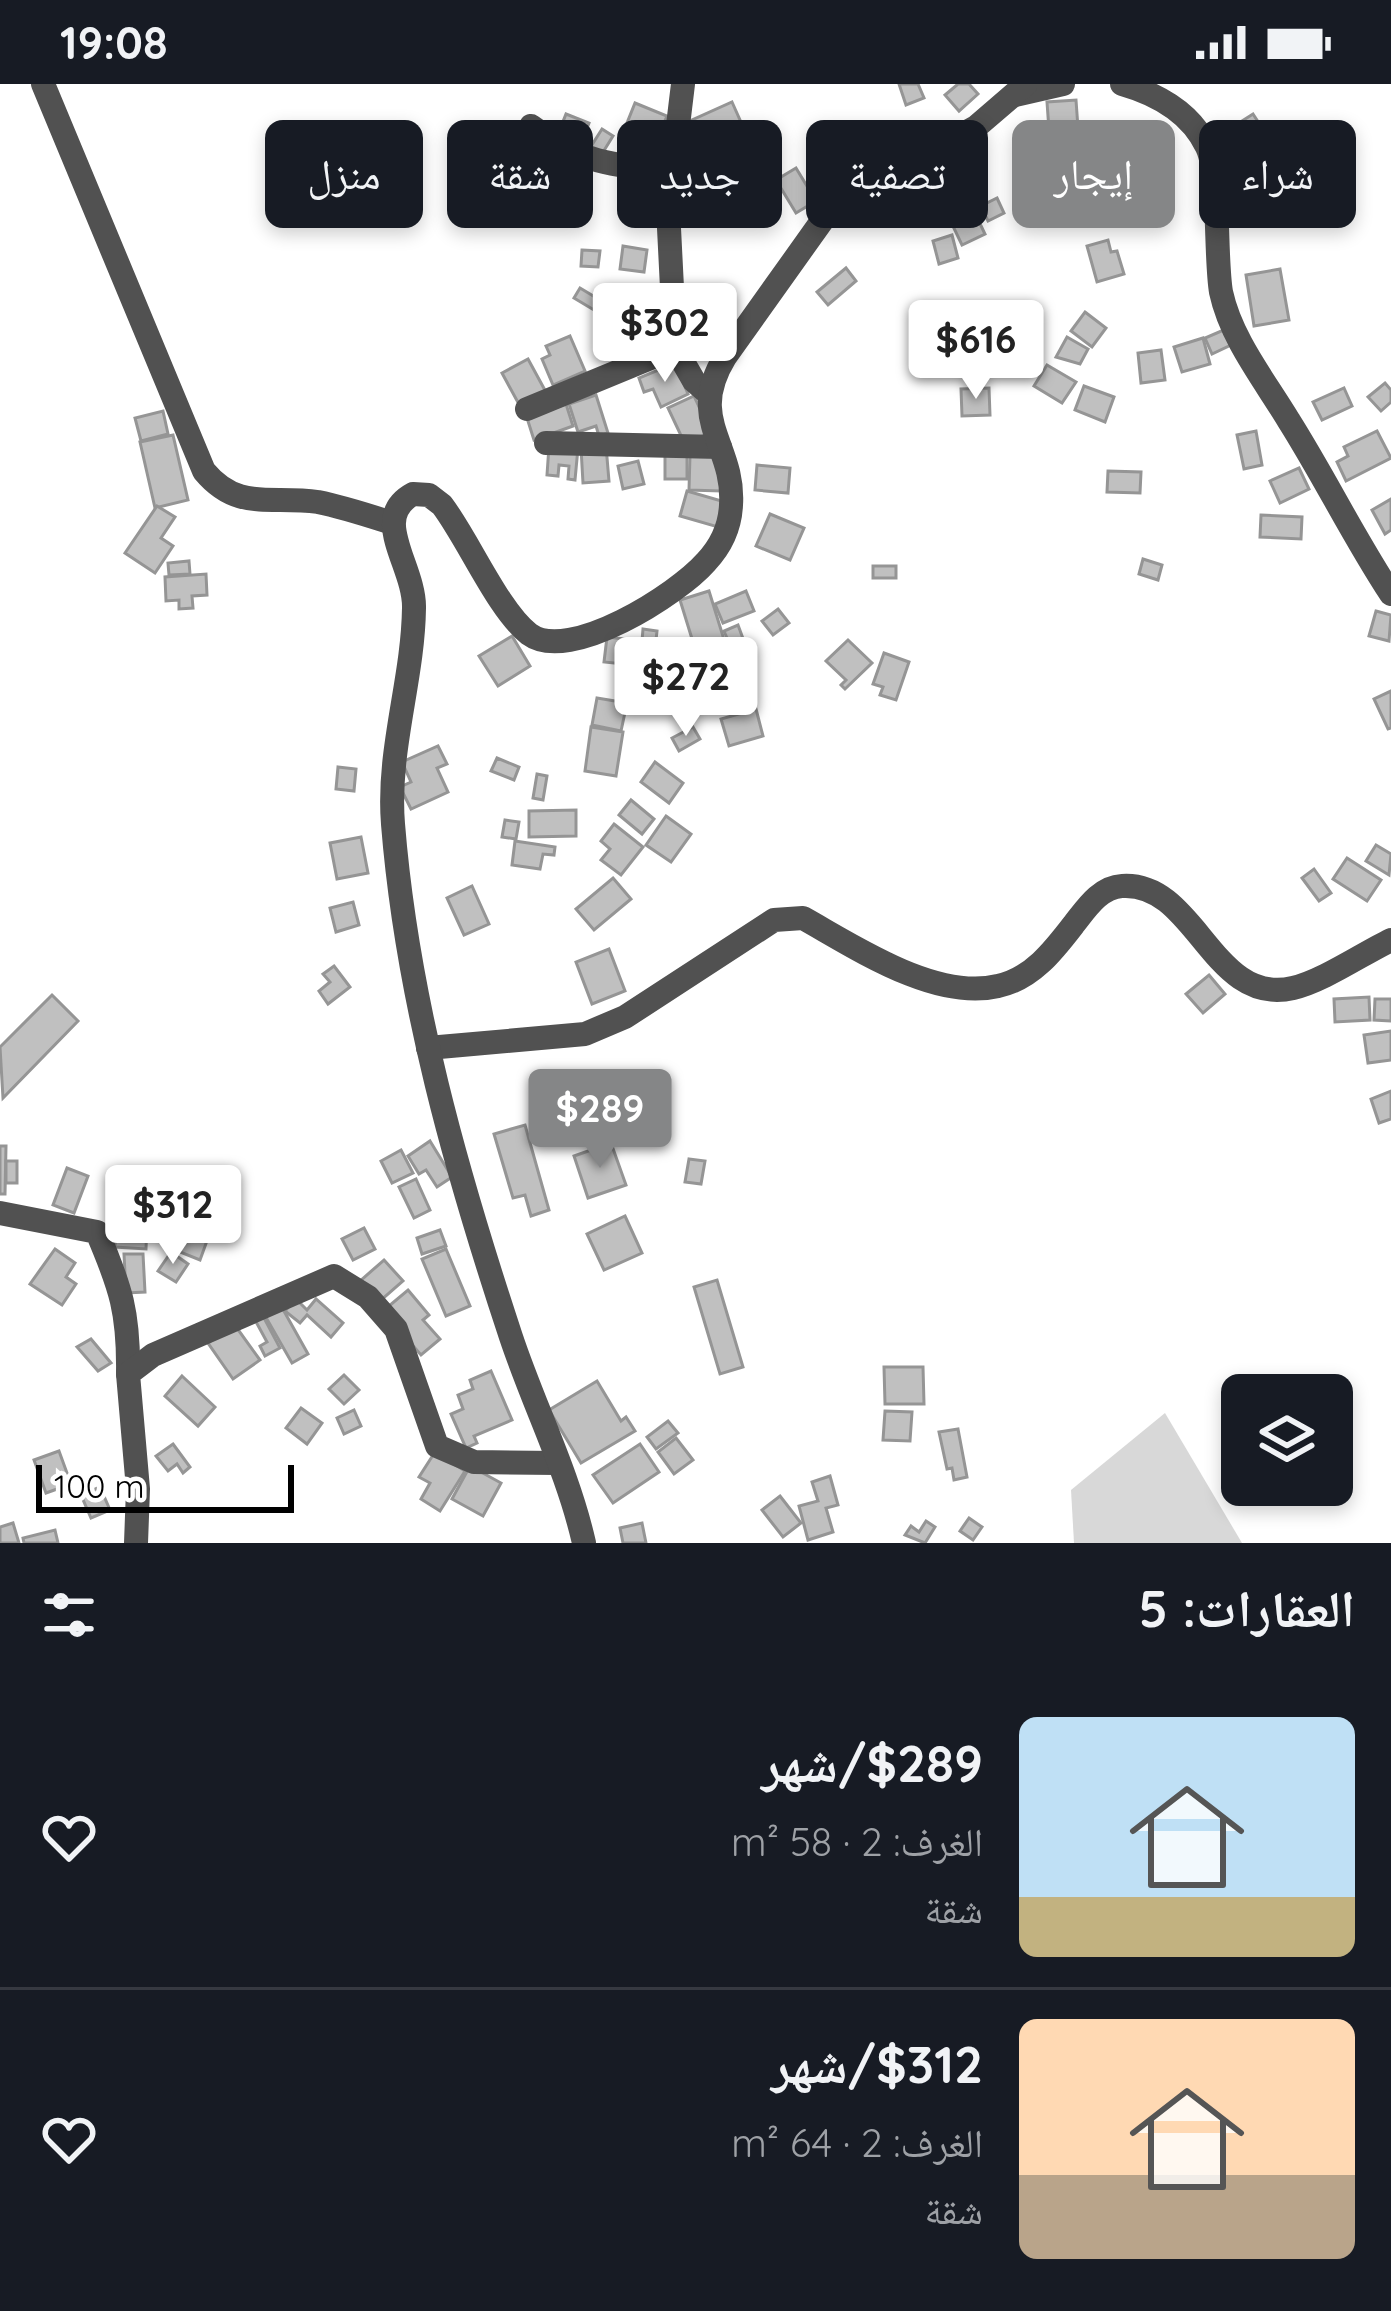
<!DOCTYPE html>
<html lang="ar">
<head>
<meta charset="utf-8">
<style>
  :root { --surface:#171b24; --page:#20242c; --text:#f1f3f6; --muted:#9ea1a6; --line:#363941; --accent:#858687 }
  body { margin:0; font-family:Quicksand,"Noto Naskh Arabic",sans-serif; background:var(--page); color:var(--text); direction:rtl; height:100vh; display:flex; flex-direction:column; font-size:45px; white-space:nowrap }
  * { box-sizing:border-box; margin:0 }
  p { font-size:39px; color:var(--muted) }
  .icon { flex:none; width:66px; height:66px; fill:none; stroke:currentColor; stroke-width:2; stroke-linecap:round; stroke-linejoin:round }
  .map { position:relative; height:1459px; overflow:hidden; direction:ltr }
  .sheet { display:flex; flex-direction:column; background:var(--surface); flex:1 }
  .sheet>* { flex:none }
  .hud { position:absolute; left:36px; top:36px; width:1320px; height:108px; direction:rtl; display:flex; gap:24px }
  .tools { position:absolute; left:1221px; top:1290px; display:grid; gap:24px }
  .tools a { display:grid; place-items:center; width:132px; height:132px; border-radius:18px; background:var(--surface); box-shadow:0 6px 18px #0003; font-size:60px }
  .scale { position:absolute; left:36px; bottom:30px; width:258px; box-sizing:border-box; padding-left:12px; border:6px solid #000; border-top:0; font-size:33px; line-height:42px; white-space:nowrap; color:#000; -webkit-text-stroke:9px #fff; paint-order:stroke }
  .price { position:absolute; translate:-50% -102px; padding:0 27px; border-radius:12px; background:#fff; color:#222; font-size:39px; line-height:78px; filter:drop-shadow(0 3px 6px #0008) }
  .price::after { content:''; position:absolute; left:50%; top:72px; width:36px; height:27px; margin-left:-18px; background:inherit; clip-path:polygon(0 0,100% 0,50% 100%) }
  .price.on { background:var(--accent); color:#fff }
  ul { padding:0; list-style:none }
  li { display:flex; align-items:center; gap:36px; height:300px; padding:0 36px }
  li+li { border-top:3px solid var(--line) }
  li span { display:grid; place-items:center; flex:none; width:336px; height:240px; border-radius:18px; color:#555 }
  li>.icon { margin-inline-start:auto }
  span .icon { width:144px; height:144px; fill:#fffc; stroke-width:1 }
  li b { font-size:51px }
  h2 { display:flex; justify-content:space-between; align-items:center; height:144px; padding:0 36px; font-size:51px }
  .tag { padding:0 42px; border-radius:18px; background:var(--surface); box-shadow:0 6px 18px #0003; font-size:42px; line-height:108px }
  .tag.on { background:var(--accent); color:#fff }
  .status { display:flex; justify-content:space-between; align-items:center; height:84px; padding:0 60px; background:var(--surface); direction:ltr }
  .status svg { height:33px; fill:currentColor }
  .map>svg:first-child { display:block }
  .green { fill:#d8d8d8 }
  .building { fill:#c0c0c0; stroke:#959595; stroke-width:3 }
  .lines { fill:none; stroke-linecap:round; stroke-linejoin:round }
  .minor { stroke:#515151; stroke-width:24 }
</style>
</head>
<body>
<div class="status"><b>19:08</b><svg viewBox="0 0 49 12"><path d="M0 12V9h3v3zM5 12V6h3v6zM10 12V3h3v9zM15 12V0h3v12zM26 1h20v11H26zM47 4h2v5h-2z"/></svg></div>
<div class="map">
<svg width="1391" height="1459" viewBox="0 0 1391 1459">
  <rect width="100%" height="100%" fill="#fff"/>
  <path class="green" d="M1165 1329 1242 1459H1074L1071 1406Z"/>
  <g class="building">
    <path d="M899 0H918L924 14 906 21Z"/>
    <path d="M958 0H969L978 10 959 27 945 11Z"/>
    <path d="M1076 16 1078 44 1049 46 1047 18Z"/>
    <path d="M732 18 744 45 704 62 692 36Z"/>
    <path d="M635 19 667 32 658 52 627 39Z"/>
    <path d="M566 30 589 39 578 67 555 58Z"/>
    <path d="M1253 30 1270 56 1248 70 1231 44Z"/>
    <path d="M602 45 613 52 600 73 590 64Z"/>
    <path d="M1035 46 1054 48 1053 63 1034 61Z"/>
    <path d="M1320 48 1337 58 1320 88 1294 73 1307 51 1316 56Z"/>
    <path d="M1054 50 1078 51 1076 77 1053 76Z"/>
    <path d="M1035 64H1048L1049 88 1036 89Z"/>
    <path d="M796 84 816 117 796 129 776 96Z"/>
    <path d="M968 84 978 113 952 123 942 94Z"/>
    <path d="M945 98 946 133 925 134 923 99Z"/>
    <path d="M697 104 706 123 685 134 675 115Z"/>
    <path d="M1129 109 1154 118 1149 133 1124 123Z"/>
    <path d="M997 114 1004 129 988 137 981 122Z"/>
    <path d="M973 125 985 150 962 161 950 136Z"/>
    <path d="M952 151 958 174 939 180 933 157Z"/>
    <path d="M1108 156 1111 168 1117 167 1124 190 1097 198 1087 162Z"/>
    <path d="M623 162 647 166 644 188 620 185Z"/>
    <path d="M582 166 600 167 598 183 581 182Z"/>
    <path d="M846 184 856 197 828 221 817 208Z"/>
    <path d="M1280 185 1289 236 1254 242 1246 191Z"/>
    <path d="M580 204 600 216 594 226 574 214Z"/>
    <path d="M628 217 648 229 643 238 623 226Z"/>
    <path d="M1085 228 1106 244 1092 263 1071 247Z"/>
    <path d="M625 229 642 239 638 246 631 243 624 255 604 243 612 230 621 235Z"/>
    <path d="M1226 245 1233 260 1212 270 1205 254Z"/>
    <path d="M570 252 585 287 553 301 542 275 550 271 546 262Z"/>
    <path d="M1067 253 1088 265 1080 280 1056 273Z"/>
    <path d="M1203 254 1210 280 1182 288 1174 263Z"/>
    <path d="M1161 266 1165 296 1141 299 1138 269Z"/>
    <path d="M528 275 547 310 521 324 502 289Z"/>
    <path d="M675 279 688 310 661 323 653 305 644 308 639 294Z"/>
    <path d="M1047 281 1076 298 1062 319 1034 302Z"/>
    <path d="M1385 299 1391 306V318L1381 327 1368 313Z"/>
    <path d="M1084 302 1114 313 1105 338 1075 326Z"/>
    <path d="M989 304 990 331 962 332 961 305Z"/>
    <path d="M1344 304 1352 322 1322 336 1313 318Z"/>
    <path d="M596 311 608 349 599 352 596 342 578 348 569 320Z"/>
    <path d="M694 312 711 348 685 360 668 324Z"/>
    <path d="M566 320 573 342 534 356 527 334Z"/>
    <path d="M163 327 168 350 141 357 135 334Z"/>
    <path d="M1256 347 1262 381 1244 385 1237 351Z"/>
    <path d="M1377 347 1391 374 1346 397 1337 378 1348 372 1344 363Z"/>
    <path d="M173 351 188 416 155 424 140 358Z"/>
    <path d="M549 362 578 364 575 396 568 395 569 382 559 381 558 392 547 391Z"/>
    <path d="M606 362 609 397 583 399 581 364Z"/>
    <path d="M687 370V395H665V371Z"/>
    <path d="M690 371 722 372 721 407 689 406Z"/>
    <path d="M638 377 644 400 623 405 618 382Z"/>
    <path d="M757 381 790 384 788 409 755 406Z"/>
    <path d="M1299 384 1309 405 1280 419 1270 397Z"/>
    <path d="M1108 387 1141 388 1140 409 1107 408Z"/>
    <path d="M687 407 725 418 718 443 680 432Z"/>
    <path d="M1391 415V446L1385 450 1372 426Z"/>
    <path d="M157 422 175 433 161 454 173 462 155 489 125 469Z"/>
    <path d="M770 430 804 444 790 476 756 462Z"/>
    <path d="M1261 431 1302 433 1301 455 1260 453Z"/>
    <path d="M1143 475 1162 481 1158 496 1139 490Z"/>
    <path d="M189 477 190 490 169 491 168 479Z"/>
    <rect x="873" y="482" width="23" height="12"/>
    <path d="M206 490 207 511 192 512 193 524 179 525V516L166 517 165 493Z"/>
    <path d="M709 507 726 562 697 571 680 516Z"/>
    <path d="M746 507 754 527 723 539 715 520Z"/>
    <path d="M778 525 789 539 773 551 762 537Z"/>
    <path d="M1376 527 1391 531 1389 557 1369 552Z"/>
    <path d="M738 541 745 560 732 566 724 547Z"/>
    <path d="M643 545 657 547 653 583 604 578 607 553 642 557Z"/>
    <path d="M512 552 530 582 498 602 479 572Z"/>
    <path d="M848 556 872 579 845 605 841 601 846 596 826 577Z"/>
    <path d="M884 569 909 578 896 616 880 611 883 603 873 600Z"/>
    <path d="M1391 607V644L1388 645 1374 615Z"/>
    <path d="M597 614 627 619 621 647 592 641Z"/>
    <path d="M756 625 763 652 729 662 721 635Z"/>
    <path d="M591 643 623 648 616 692 585 687Z"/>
    <path d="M693 643 700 655 679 667 672 654Z"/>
    <path d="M438 662 447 680 437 684 448 708 411 725 400 703 411 698 402 678Z"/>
    <path d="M497 674 519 683 514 696 491 687Z"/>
    <path d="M655 678 683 699 669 719 641 698Z"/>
    <path d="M338 683 356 685 354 707 336 705Z"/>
    <path d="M537 690 547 692 543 716 533 714Z"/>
    <path d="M631 716 654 735 642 750 619 731Z"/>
    <path d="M576 726V752L529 753V727Z"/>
    <path d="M666 732 691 750 671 778 646 761Z"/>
    <path d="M505 736 519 738 516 755 502 753Z"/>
    <path d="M614 740 643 763 621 791 601 776 610 765 601 757Z"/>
    <path d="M361 753 368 789 337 795 330 759Z"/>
    <path d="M515 757 555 763 554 771 543 770 540 785 512 781Z"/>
    <path d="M1376 761 1391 770 1389 791 1366 777Z"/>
    <path d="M1347 774 1381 796 1367 817 1333 795Z"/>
    <path d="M1314 785 1331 809 1319 817 1302 794Z"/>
    <path d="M613 794 631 815 594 846 576 825Z"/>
    <path d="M472 802 489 840 464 851 447 814Z"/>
    <path d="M353 818 359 841 336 848 330 824Z"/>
    <path d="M609 865 625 907 592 920 576 878Z"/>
    <path d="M334 882 350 903 328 920 319 907 330 898 323 890Z"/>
    <path d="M1209 891 1225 910 1203 929 1186 910Z"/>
    <path d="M52 911 78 937 3 1014 0 963Z"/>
    <path d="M1369 913 1370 936 1335 938 1334 915Z"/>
    <path d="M1375 915H1391V937L1374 936Z"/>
    <path d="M1391 947V976L1368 979 1364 951Z"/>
    <path d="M1391 1007V1035L1379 1039 1371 1015Z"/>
    <path d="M525 1041 549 1126 531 1132 525 1111 513 1114 494 1050Z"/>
    <path d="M430 1057 452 1093 437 1103 426 1086 419 1090 408 1072Z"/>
    <path d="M611 1059 626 1101 588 1114 574 1072Z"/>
    <path d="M0 1062H6L5 1110H0Z"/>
    <path d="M401 1066 413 1089 392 1099 381 1077Z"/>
    <path d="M689 1075 705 1077 701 1100 685 1098Z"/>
    <rect x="6" y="1077" width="11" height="22"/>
    <path d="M67 1084 88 1092 74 1129 53 1121Z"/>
    <path d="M416 1095 430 1126 414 1134 399 1103Z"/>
    <path d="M625 1132 642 1169 604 1186 587 1150Z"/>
    <path d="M116 1138 147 1140 146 1165 115 1163Z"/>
    <path d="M178 1143 208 1154 200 1176 170 1164Z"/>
    <path d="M364 1144 375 1165 353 1176 342 1155Z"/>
    <path d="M440 1146 446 1162 422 1170 417 1154Z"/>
    <path d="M55 1165 75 1179 66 1193 76 1200 62 1221 30 1200Z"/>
    <path d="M446 1165 470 1222 446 1232 422 1175Z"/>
    <path d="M171 1168 188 1180 176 1198 158 1187Z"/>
    <path d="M124 1170H143L145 1208 126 1209Z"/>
    <path d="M384 1176 403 1197 379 1218 360 1197Z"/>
    <path d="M717 1196 743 1283 720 1290 694 1203Z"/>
    <path d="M408 1206 429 1231 423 1236 440 1255 421 1271 383 1227Z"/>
    <path d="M296 1215 307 1226 316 1215 343 1239 331 1253 307 1231 300 1239 285 1227Z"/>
    <path d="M280 1220 308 1270 292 1279 264 1230Z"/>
    <path d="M263 1232 280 1264 265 1272 260 1262 267 1258 255 1236Z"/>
    <path d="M234 1240 260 1276 233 1295 208 1259Z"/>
    <path d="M91 1255 111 1279 98 1287 77 1263Z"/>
    <path d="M884 1283H923L924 1320H885Z"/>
    <path d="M491 1287 512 1336 474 1352 477 1359 466 1364 451 1330 463 1325 458 1311 473 1305 470 1296Z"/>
    <path d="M344 1291 359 1306 344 1320 329 1305Z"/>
    <path d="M182 1292 215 1323 198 1342 165 1312Z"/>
    <path d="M597 1297 621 1337 626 1333 635 1347 581 1379 549 1326Z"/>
    <path d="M301 1324 322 1339 307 1360 286 1344Z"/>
    <path d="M354 1326 361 1342 344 1350 337 1334Z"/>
    <path d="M885 1327 912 1328 910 1357 883 1356Z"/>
    <path d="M668 1337 678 1349 656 1365 647 1353Z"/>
    <path d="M958 1345 967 1393 954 1396 952 1384 947 1385 939 1348Z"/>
    <path d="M676 1354 693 1376 674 1390 658 1368Z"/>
    <path d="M173 1360 190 1383 183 1389 177 1380 168 1387 156 1372Z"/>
    <path d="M640 1360 659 1388 613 1419 593 1391Z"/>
    <path d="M59 1367 71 1400 46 1409 34 1376Z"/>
    <path d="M435 1368 465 1387 440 1427 421 1415 430 1399 419 1393Z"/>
    <path d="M470 1382 501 1399 483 1432 452 1415Z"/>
    <path d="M830 1392 838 1421 826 1424 833 1448 808 1456 799 1422 818 1417 812 1398Z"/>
    <path d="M100 1403 110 1426 91 1434 81 1411Z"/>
    <path d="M780 1412 801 1439 783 1453 762 1426Z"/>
    <path d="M969 1434 982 1443 973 1456 960 1447Z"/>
    <path d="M926 1437 935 1443 925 1459 905 1451 911 1442 919 1448Z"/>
    <path d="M13 1439 19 1459H0V1443Z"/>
    <path d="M642 1439 646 1459H623L620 1444Z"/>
    <path d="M55 1446 58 1459H24L23 1454Z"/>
  </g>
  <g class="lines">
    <g class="minor">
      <path d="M43 0 204 387C238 428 271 411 318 418 343 423 367 431 392 439"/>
      <path d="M683 0 668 124 675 264 694 297 709 310"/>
      <path d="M1122 0C1157 10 1191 29 1207 63 1220 90 1215 173 1221 208 1231 255 1265 297 1289 337 1325 394 1354 454 1391 510"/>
      <path d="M1015 11 1063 0"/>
      <path d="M531 42C578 78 615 83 673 86"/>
      <path d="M527 325 675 264"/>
      <path d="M546 359 720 363"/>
      <path d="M428 964 585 950 625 933 774 836 803 834C855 863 935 917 998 902 1032 895 1054 866 1074 840 1086 825 1100 803 1122 802 1196 797 1212 923 1293 904 1323 897 1362 870 1391 856"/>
      <path d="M0 1129 97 1148C121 1204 129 1229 128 1290"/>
      <path d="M136 1459 138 1405 128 1290 153 1271 334 1192 368 1213 396 1245 437 1362 474 1378 557 1379"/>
      <path d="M584 1459C568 1388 534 1322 511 1253 456 1087 407 915 393 740 387 666 413 597 414 524 415 482 369 434 413 410L429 411 442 421C468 455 498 526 529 550 569 580 678 510 706 478 721 462 730 443 731 421 735 360 686 337 725 273L829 127 853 100 876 84 945 60 976 43 1026 0"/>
    </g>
  </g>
</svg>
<div class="tools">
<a><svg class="icon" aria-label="layers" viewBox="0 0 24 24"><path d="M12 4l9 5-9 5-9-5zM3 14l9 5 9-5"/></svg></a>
</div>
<div class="scale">100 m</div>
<b class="price" style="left:665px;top:301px">$302</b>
<b class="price" style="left:976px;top:318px">$616</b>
<b class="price" style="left:686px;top:655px">$272</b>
<b class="price on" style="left:600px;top:1087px">$289</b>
<b class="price" style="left:173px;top:1183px">$312</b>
<div class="hud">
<a class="tag">شراء</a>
<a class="tag on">إيجار</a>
<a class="tag">تصفية</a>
<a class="tag">جديد</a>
<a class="tag">شقة</a>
<a class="tag">منزل</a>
</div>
</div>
<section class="sheet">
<h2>العقارات: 5<svg class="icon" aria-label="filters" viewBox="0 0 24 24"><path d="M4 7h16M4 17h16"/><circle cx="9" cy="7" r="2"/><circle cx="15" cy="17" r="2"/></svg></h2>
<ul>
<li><span style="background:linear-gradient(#bfe0f5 75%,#c2b280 0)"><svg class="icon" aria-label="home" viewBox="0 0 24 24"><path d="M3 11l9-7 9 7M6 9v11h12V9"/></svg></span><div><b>$289/شهر</b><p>الغرف: 2 · 58 m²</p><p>شقة</p></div><svg class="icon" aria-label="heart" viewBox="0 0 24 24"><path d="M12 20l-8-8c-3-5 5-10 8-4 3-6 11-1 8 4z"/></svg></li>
<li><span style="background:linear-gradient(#ffd9b3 65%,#b9a48a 0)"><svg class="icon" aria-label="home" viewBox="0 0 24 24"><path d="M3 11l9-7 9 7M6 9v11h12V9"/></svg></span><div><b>$312/شهر</b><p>الغرف: 2 · 64 m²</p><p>شقة</p></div><svg class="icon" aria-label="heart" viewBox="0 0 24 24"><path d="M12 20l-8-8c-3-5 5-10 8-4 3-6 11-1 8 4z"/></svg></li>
</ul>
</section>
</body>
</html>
